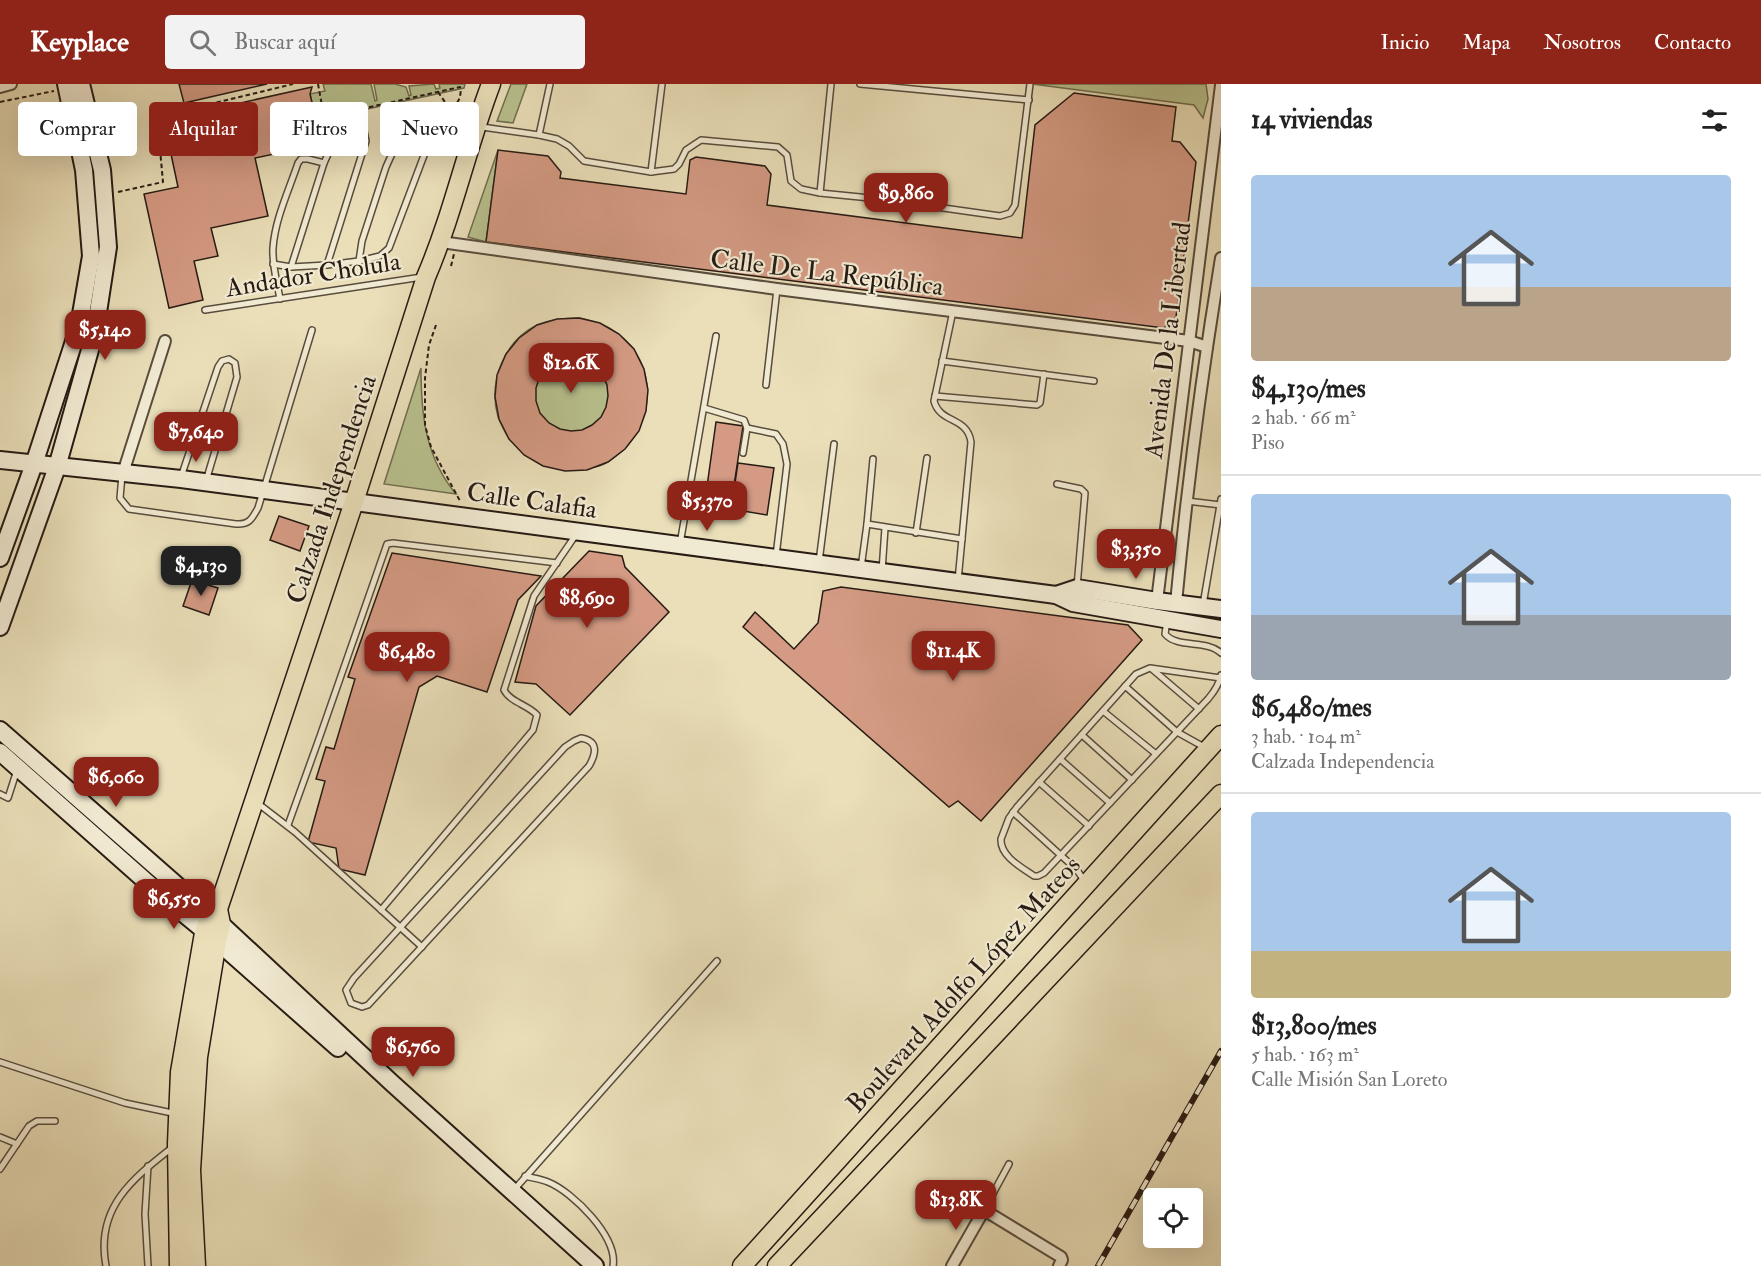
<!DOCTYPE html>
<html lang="es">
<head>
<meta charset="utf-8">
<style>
  :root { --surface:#fff; --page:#f2f2f2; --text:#222; --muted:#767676; --line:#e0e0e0; --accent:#8f2418 }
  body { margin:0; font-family:"IM FELL Double Pica",serif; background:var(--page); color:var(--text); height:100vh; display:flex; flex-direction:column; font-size:22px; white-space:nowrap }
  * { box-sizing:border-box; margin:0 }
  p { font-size:20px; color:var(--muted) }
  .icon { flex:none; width:33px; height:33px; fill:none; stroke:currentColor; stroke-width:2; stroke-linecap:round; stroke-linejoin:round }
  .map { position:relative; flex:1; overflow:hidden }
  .panel { display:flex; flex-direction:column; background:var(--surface); width:540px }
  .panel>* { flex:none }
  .guide { position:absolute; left:18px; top:18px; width:570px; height:54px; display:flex; gap:12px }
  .fabs { position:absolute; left:1143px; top:1104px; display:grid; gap:12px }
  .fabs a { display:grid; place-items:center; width:60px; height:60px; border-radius:6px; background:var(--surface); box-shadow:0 6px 24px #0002; font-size:30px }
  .price { position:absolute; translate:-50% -51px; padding:0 14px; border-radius:12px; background:var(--accent); color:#fff; font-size:20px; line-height:39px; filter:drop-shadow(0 2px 3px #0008) }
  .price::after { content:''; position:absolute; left:50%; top:36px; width:18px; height:14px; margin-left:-9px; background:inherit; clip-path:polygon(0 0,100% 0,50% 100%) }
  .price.active { background:#222; color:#fff }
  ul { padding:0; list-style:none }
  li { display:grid; align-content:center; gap:12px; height:318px; padding:0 30px }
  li+li { border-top:2px solid var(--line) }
  li span { display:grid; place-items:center; height:186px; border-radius:6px; color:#555 }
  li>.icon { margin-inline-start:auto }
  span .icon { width:108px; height:108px; fill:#fffc; stroke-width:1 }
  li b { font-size:26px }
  h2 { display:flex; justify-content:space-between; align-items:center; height:72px; padding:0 30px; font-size:26px }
  .pill { padding:0 21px; border-radius:6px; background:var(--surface); box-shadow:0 6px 24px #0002; font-size:21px; line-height:54px }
  .pill.active { background:var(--accent); color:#fff }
  header { display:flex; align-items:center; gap:36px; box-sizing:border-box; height:84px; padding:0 30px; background:var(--accent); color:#fff }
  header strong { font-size:28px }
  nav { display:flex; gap:33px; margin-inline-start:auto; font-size:21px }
  .search { width:420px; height:54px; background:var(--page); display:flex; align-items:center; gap:15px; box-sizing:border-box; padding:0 21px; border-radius:6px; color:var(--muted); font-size:22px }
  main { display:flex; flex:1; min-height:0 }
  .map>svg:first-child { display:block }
  .green { fill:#b8c18e; stroke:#706e51; stroke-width:1.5 }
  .building { fill:#d49a83; stroke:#271b14; stroke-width:1.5; fill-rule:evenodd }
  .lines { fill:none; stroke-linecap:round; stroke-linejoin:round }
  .lane-casing { stroke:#584c3d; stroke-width:8 }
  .street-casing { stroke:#584c3d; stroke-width:14 }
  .secondary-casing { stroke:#271b14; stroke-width:20 }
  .primary-casing { stroke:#271b14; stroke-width:21 }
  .path { stroke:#271b14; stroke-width:2; stroke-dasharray:4.5 3; stroke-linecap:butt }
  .lane { stroke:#f1ead2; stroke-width:5 }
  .street { stroke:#f1ead2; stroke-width:10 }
  .secondary { stroke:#f1ead2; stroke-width:16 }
  .primary { stroke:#eadfb9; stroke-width:18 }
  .rail-casing { stroke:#271b14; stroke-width:6 }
  .rail { stroke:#f1ead2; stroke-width:4; stroke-dasharray:11; stroke-linecap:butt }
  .labels { text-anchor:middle; stroke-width:4.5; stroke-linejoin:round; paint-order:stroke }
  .street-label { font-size:26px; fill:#271b14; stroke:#f1ead2 }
</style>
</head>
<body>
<header>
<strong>Keyplace</strong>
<div class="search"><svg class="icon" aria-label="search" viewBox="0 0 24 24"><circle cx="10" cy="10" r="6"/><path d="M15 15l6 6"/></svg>Buscar aquí</div>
<nav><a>Inicio</a><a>Mapa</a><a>Nosotros</a><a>Contacto</a></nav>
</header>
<main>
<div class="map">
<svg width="1221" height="1182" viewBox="0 0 1221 1182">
  <rect width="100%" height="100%" fill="#eadfb9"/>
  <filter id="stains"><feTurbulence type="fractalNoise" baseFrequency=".00333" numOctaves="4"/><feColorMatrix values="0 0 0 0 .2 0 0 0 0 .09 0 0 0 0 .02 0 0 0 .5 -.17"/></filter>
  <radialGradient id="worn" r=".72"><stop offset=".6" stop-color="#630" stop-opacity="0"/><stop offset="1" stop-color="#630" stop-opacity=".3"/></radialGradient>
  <g class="green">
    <path d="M323 0H371L375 17 377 16 374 0H395L406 3 409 12 411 11 409 2 434 0 436 5 440 4 439 0H465L464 4 316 36 310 10 325 7Z"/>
    <path d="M511 0H527L513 39 497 37Z"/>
    <path d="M1032 0H1206L1208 15 1203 34 1194 21Z"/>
    <path d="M498 66 486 158 468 153Z"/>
    <path d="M579 234C593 237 605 240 617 249 659 279 656 342 616 372 610 377 600 384 592 383 585 382 577 378 570 376 550 369 529 362 509 355 505 348 501 341 498 333 488 298 504 257 537 241 551 235 565 234 579 234Z"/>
    <path d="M421 284C421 330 425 373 456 410L384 400Z"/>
  </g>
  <g class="building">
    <path d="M179 0H267L184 19Z"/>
    <path d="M312 3 310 10 316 36 274 43 279 69 255 74 268 132 211 144 218 172 194 177 203 216 169 224 144 110 178 103 171 70 202 63 195 29Z"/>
    <path d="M1074 9 1176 23 1172 57 1180 58 1196 78 1176 233 1164 244 486 158 498 66 548 72 561 88 560 94 686 110 690 76 696 73 765 82 771 90 767 121 1022 154 1035 41Z"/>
    <path d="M579 234 600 239 619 250 634 265 644 285 648 306 646 327 639 347 625 365 608 378 587 386 565 387 543 382 524 371 509 355 499 335 495 313 497 291 506 270 519 254 537 241 557 235ZM572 274 584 276 594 282 602 290 607 301 608 312 606 323 601 333 592 341 582 346 571 347 560 345 549 339 540 329 536 317V304L540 292 548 283 559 276Z"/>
    <path d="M716 338 743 342 729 435 703 431Z"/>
    <path d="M738 379 774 384 767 431 731 425Z"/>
    <path d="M279 432 309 442 300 467 270 456Z"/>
    <path d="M589 467 622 472 625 483 669 528 570 631 536 600 515 598 536 522Z"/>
    <path d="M392 469 541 492 518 516 487 608 437 592 419 603 365 791 339 785 336 764 308 758 325 697 316 695 326 663 334 665 355 595 348 593Z"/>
    <path d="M192 496 218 504 209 531 183 522Z"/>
    <path d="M841 503 1128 541 1142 556 981 737 958 717 949 723 743 543 755 528 794 565 818 539 823 507Z"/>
  </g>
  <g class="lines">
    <defs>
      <g id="lane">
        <path d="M860 0 1029 16"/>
        <path d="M440 29 389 164 380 172 359 177 362 157 386 83 411 28 422 23 455 33 475 42 539 51 557 55 569 62 584 77 651 88 674 85 679 80 686 66 701 56 778 63 787 71 791 97 801 105 820 109 880 115 1000 132 1010 129 1015 121 1030 0"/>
        <path d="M539 51 550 0"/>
        <path d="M651 88 662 0"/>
        <path d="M820 109 831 0"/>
        <path d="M273 180 291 183 327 181 366 57 364 47 350 39 340 44 324 79"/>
        <path d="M327 181 359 177"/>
        <path d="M280 215C277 198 272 181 273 164 275 135 289 106 298 79L301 75H308L324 79 291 183"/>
        <path d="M205 226 422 193"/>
        <path d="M953 227 934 317C940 340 967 332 971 358L958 497"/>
        <path d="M942 277 1094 297"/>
        <path d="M766 301 777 205"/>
        <path d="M935 312 1037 321 1040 319 1044 290"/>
        <path d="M704 324 744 336 747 344 743 369"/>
        <path d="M747 344 776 350 783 360 787 380 776 472"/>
        <path d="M122 391 120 414 129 425 236 440C249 441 252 435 258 424L312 246"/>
        <path d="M181 393 218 283 222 277 229 275 235 279 237 293 206 397"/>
        <path d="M1057 400 1081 405 1085 409 1077 503"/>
        <path d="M1187 417 1221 421"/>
        <path d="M867 440 873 375"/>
        <path d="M916 449 927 374"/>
        <path d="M1126 449 1165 453"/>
        <path d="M680 460 716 252"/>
        <path d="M819 478 834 360"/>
        <path d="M861 484 867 440 962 455"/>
        <path d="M882 487 885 444"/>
        <path d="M1203 521 1221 415"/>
        <path d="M1167 537 1165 550C1178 565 1206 555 1221 569"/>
        <path d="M1152 585 1199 625"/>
        <path d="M1221 594 1150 584 1136 590 1017 723 1009 734 1001 755C1000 772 1021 783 1034 792H1038L1044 789 1208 615C1214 608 1219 601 1221 591"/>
        <path d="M1125 602 1177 648 1204 663"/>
        <path d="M1103 627 1156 670"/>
        <path d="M1082 651 1132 696"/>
        <path d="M581 654C599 657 596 670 589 682L368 921 362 923 351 919 346 906 354 894 565 663 574 657Z"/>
        <path d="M1060 675 1110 719"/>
        <path d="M1039 698 1089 742"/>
        <path d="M0 710 8 714 17 686"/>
        <path d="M256 718 295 748 422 863"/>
        <path d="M1013 728 1077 786 1085 798"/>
        <path d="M288 741 320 652 387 460 393 459 557 479"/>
        <path d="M381 826 533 646 537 631C528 621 510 618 504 606L534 512 575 452"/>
        <path d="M0 978 125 1019 177 1030"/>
        <path d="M0 1053 17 1060"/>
        <path d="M0 1085 29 1042 37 1037H55"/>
        <path d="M525 1092C532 1094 541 1095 548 1098 573 1108 618 1153 613 1182"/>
        <path d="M513 1107 717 877"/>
        <path d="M984 1126 1009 1080"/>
        <path d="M106 1182C95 1124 132 1095 173 1063"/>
        <path d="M148 1182 145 1130 148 1082"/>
      </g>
      <g id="street">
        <path d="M0 3 11 0"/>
        <path d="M441 158 777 205 1189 257 1207 263"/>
        <path d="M123 389 165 257"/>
        <path d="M1157 517 1221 1"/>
        <path d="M1176 519C1187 403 1202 289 1221 174"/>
        <path d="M952 1182 984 1126 1061 1173 1062 1176 1059 1182"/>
      </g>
      <g id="secondary">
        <path d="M0 376 181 395 1056 511 1073 519 1221 545"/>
        <path d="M0 474 34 380 79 242 91 172 84 86 66 0"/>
        <path d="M1056 511 1077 504 1157 517 1221 525"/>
        <path d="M0 543 57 383 95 248 108 163 102 86 81 0"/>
        <path d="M0 646 221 840 393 1000 595 1182"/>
        <path d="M0 668 167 816 217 857 338 964"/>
      </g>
      <g id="primary">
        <path d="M179 1182 177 1060 180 988 204 849 210 830 218 825"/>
        <path d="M196 1182 191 1086 198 973 217 857 221 840 218 825 354 418 426 193C453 130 467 63 491 0"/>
        <path d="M742 1182 1221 651"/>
        <path d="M777 1182 1221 710"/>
      </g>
    </defs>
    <use href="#lane" class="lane-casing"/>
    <use href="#street" class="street-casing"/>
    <use href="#secondary" class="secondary-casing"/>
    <use href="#primary" class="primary-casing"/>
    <g class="path">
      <path d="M318 0 323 27 334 31 460 3C462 9 459 21 452 22"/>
      <path d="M438 8 447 21"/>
      <path d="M0 18 54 7"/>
      <path d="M118 108 163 98 157 33 293 0"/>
      <path d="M451 182 454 170"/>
      <path d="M436 241 429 261 425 294V341L431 363 460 417"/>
    </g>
    <use href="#lane" class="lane"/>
    <use href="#street" class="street"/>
    <use href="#secondary" class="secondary"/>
    <use href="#primary" class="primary"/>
    <defs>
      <path id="rail" d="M1098 1182 1221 967"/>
    </defs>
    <use href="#rail" class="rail-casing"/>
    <use href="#rail" class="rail"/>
  </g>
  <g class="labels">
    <g class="street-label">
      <text transform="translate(827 188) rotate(7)" y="9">Calle De La República</text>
      <text transform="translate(313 190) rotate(-9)" y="9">Andador Cholula</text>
      <text transform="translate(1167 256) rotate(-83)" y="9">Avenida De la Libertad</text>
      <text transform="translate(331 405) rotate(-72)" y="9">Calzada Independencia</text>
      <text transform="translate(532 416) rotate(8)" y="9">Calle Calafia</text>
      <text transform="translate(963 900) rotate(-48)" y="9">Boulevard Adolfo López Mateos</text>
    </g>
  </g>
  <rect width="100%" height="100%" filter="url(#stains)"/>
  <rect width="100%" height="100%" fill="url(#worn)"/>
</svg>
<div class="fabs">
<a><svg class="icon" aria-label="locate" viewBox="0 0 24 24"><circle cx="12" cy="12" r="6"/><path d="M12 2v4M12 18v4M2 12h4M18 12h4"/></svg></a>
</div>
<b class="price" style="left:906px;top:140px">$9,860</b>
<b class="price" style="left:105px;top:277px">$5,140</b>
<b class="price" style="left:571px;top:310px">$12.6K</b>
<b class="price" style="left:196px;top:379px">$7,640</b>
<b class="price" style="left:707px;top:448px">$5,370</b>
<b class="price" style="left:1136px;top:496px">$3,350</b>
<b class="price active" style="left:201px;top:513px">$4,130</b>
<b class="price" style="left:587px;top:545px">$8,690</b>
<b class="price" style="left:953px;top:598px">$11.4K</b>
<b class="price" style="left:407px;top:599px">$6,480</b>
<b class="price" style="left:116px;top:724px">$6,060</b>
<b class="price" style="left:174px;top:846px">$6,550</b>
<b class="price" style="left:413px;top:994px">$6,760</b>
<b class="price" style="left:956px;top:1147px">$13.8K</b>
<div class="guide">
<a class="pill">Comprar</a>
<a class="pill active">Alquilar</a>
<a class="pill">Filtros</a>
<a class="pill">Nuevo</a>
</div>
</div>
<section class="panel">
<h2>14 viviendas<svg class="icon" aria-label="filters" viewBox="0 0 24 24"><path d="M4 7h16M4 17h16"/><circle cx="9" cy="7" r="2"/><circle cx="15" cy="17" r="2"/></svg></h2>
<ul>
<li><span style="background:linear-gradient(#a9c7e8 60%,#b9a48a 0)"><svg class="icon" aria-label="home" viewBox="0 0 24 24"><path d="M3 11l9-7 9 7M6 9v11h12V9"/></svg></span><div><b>$4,130/mes</b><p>2 hab. · 66 m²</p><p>Piso</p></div></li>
<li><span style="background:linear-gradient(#a9c7e8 65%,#9aa5b1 0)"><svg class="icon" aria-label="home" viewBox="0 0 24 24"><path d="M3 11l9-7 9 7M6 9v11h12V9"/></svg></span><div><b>$6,480/mes</b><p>3 hab. · 104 m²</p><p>Calzada Independencia</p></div></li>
<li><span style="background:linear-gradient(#a9c7e8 75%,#c2b280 0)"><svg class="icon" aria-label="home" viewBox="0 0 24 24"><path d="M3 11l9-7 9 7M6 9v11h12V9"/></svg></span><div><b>$13,800/mes</b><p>5 hab. · 163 m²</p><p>Calle Misión San Loreto</p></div></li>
</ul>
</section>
</main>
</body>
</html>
